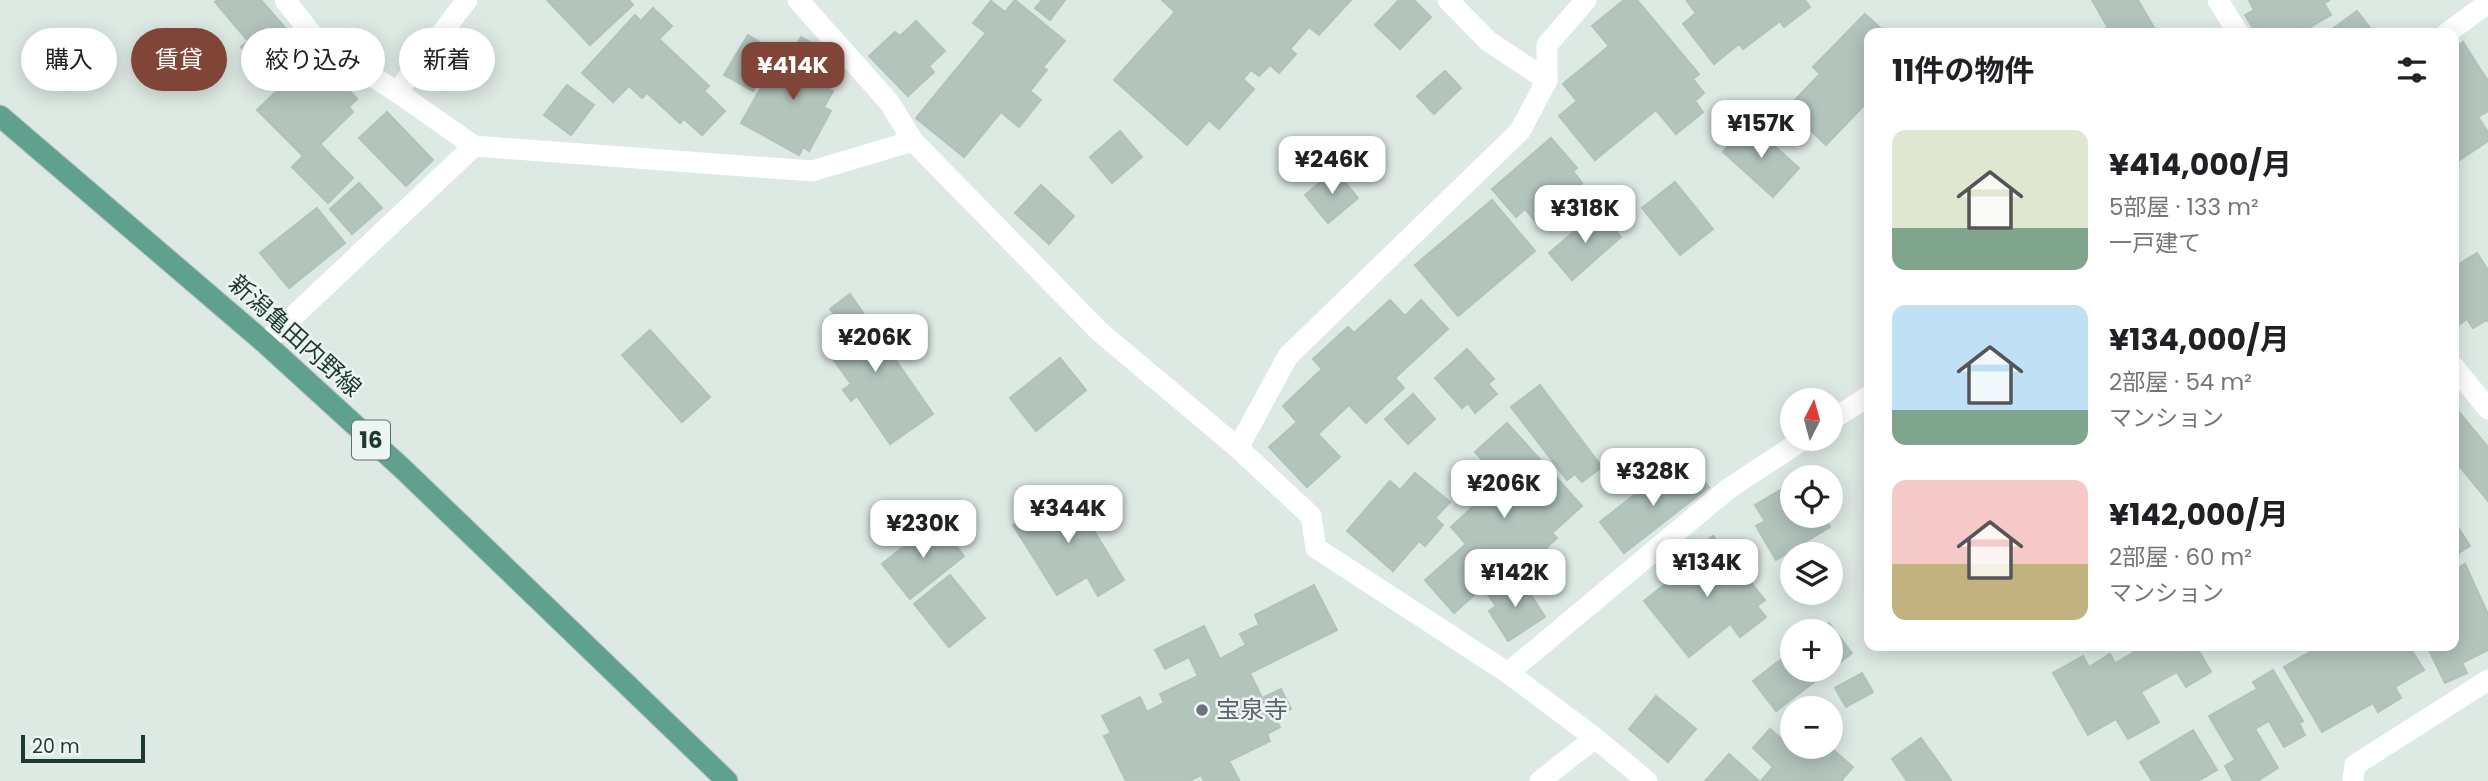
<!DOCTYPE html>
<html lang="ja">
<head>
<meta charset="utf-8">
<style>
  :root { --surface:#fff; --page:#f6f6f6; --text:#202124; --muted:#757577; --accent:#804537 }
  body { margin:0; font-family:Poppins,"Noto Sans JP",sans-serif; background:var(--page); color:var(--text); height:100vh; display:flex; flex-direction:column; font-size:26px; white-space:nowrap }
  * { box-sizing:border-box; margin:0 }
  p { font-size:23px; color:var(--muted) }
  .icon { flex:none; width:38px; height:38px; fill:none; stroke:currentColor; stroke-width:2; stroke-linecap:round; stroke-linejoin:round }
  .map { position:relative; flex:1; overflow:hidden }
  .details { position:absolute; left:1864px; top:28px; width:595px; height:623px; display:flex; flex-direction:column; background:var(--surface); border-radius:14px; box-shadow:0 4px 18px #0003 }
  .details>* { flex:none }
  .hud { position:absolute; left:21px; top:28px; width:665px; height:63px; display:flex; gap:14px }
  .needle { width:46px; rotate:6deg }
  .controls { position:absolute; left:1780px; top:388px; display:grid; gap:14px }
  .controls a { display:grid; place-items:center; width:63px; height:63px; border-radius:50%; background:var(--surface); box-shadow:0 4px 18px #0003; font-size:35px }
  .scale { position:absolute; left:21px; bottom:18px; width:124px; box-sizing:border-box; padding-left:7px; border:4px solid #1e3931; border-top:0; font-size:19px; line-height:24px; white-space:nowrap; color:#1e3931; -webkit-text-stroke:5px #edf6f1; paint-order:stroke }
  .price { position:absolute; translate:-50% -60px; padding:0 16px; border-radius:14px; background:#fff; color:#222; font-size:23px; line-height:46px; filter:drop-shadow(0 2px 4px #0008) }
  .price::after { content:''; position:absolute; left:50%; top:42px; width:21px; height:16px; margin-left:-10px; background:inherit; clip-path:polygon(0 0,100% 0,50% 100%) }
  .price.on { background:var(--accent); color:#fff }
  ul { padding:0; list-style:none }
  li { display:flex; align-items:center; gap:21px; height:175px; padding:0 28px }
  li span { display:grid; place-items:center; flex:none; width:196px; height:140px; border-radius:14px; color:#555 }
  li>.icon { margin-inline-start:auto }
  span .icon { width:84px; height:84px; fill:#fffc; stroke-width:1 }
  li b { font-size:30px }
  h2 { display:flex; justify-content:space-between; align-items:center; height:84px; padding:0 28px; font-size:30px }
  .chip { padding:0 24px; border-radius:32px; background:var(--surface); box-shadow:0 4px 18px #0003; font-size:24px; line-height:63px }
  .chip.on { background:var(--accent); color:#fff }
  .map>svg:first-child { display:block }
  .building { fill:#b2c4bc; stroke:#afc3ba; stroke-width:2 }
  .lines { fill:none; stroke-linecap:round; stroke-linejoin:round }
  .primary-casing { stroke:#bcc4c1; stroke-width:23 }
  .street { stroke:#fff; stroke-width:21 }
  .primary { stroke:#60a08e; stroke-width:21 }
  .worship-dot { fill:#6b7280; stroke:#edf6f1; stroke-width:2.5 }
  .labels { text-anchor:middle; stroke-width:5; stroke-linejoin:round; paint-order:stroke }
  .shield { fill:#edf6f1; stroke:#5c726b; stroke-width:2 }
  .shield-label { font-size:23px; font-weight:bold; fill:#1e3931 }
  .street-label { font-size:24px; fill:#1e3931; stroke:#edf6f1 }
  .worship-label { font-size:24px; fill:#5b616d; stroke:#edf6f1; text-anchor:start }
</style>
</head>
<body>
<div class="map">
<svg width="2488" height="781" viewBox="0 0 2488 781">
  <rect width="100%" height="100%" fill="#dde9e3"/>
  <g class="building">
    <path d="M218 0H261L286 29 251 58 241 47 248 41 215 2Z"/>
    <path d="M547 0H629L633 5 590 45Z"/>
    <path d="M1015 0 1065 41 1043 67 1047 70 1030 91 1041 100 1019 127 1001 112 964 157 916 118 986 33 973 23 991 1 1005 12Z"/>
    <path d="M1042 0H1065L1050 20 1035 8Z"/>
    <path d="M1162 0H1351L1319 35 1309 27 1290 49 1296 54 1279 73 1270 65 1259 76 1251 70 1243 79 1254 89 1219 129 1209 120 1187 145 1114 80 1175 12Z"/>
    <path d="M1399 0H1414L1431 17 1400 49 1375 25Z"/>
    <path d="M1624 0H1637L1699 74 1693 79 1704 93 1695 101 1703 112 1676 134 1656 110 1595 160 1559 116 1577 101 1563 84 1609 46 1592 26Z"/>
    <path d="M1689 0H1805L1810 7 1784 27 1780 21 1743 49 1739 44 1714 64 1683 24 1696 13 1687 1Z"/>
    <path d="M2092 0H2138L2157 33H2111Z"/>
    <path d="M2249 0H2330L2324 3 2331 15 2300 33 2297 27 2286 33H2256L2245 15 2254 10Z"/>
    <path d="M653 8 672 26 659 39 709 86 704 91 725 111 702 135 684 119 680 123 647 93 642 98 629 86 613 102 582 73 635 15 641 21Z"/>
    <path d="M2357 11 2374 33H2338L2334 28Z"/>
    <path d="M1865 14 1886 33H1869V100L1826 145 1787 108 1820 74 1813 67Z"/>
    <path d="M916 21 945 51 929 66 934 72 908 96 869 56 895 32 900 36Z"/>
    <path d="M748 35 776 52 753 91 724 75Z"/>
    <path d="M801 37 826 51 811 78 833 91 824 107 831 111 809 151 803 147 799 155 741 123 763 84 771 89Z"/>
    <path d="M2463 42 2488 81V111L2478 117 2488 132V141L2458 161 2454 155V48Z"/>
    <path d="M315 54 357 99 349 107 353 112 320 144 353 178 328 203 292 167 303 156 257 110Z"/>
    <path d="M1445 71 1461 88 1434 114 1417 96Z"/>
    <path d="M567 85 594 105 571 135 544 115Z"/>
    <path d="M387 112 433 160 406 186 359 138Z"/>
    <path d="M1749 123 1799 168 1773 197 1723 152Z"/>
    <path d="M1120 131 1142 157 1112 183 1090 157Z"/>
    <path d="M1551 138 1577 168 1573 171 1582 183 1536 222 1525 209 1516 217 1492 189Z"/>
    <path d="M1335 170 1358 198 1328 223 1305 195Z"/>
    <path d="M1675 182 1713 229 1680 255 1642 208Z"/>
    <path d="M359 183 382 208 352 234 330 209Z"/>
    <path d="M1041 185 1074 216 1049 244 1015 213Z"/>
    <path d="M1492 200 1535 251 1458 316 1415 265Z"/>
    <path d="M317 208 345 243 289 288 260 253Z"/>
    <path d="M1598 211 1621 237 1572 280 1549 253Z"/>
    <path d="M2477 253 2488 270V322L2487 320 2473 328 2467 319 2454 328V267Z"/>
    <path d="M850 294 933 414 890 444 857 396 851 401 843 390 851 384 826 349 838 341 830 330 840 323 830 309Z"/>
    <path d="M1390 300 1405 316 1421 300 1448 329 1395 378 1404 388 1366 423 1349 405 1318 434 1340 457 1307 487 1269 447 1297 422 1283 406 1322 369 1313 359 1348 327 1354 333Z"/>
    <path d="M650 330 710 397 682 422 622 355Z"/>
    <path d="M1467 349 1494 379 1488 384 1497 394 1475 413 1468 403 1462 408 1435 378Z"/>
    <path d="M1060 358 1086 390 1036 431 1010 398Z"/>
    <path d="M1540 385 1602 467 1582 482 1575 474 1567 480 1511 407Z"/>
    <path d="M1413 394 1435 419 1408 444 1385 419Z"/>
    <path d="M2454 406 2488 447V501L2454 460Z"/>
    <path d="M1507 423 1582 506 1552 533 1557 538 1529 564 1520 554 1454 613 1425 580 1466 544 1451 527 1489 492 1496 501 1509 489 1475 452Z"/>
    <path d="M1690 462 1709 487 1624 553 1600 522 1642 489 1647 495Z"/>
    <path d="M1415 473 1450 502 1435 518 1443 525 1425 546 1419 541 1393 571 1347 531 1390 481 1400 490Z"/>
    <path d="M1792 483V516H1824L1830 527 1776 560 1756 526 1765 521 1755 505Z"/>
    <path d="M1065 492 1072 502 1084 495 1097 515 1088 521 1124 580 1098 596 1087 577 1057 595 1013 525Z"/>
    <path d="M936 521 964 556 910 599 882 564Z"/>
    <path d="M2454 521 2470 546 2454 556Z"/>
    <path d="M1713 536 1765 600 1757 606 1766 617 1740 637 1730 624 1689 657 1644 601 1683 570 1678 563Z"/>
    <path d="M2465 564 2488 614V650L2462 663 2467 673 2445 683 2427 646H2454V570Z"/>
    <path d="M950 575 985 618 949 647 914 604Z"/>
    <path d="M1519 576 1545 617 1508 641 1489 611 1496 606 1488 595Z"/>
    <path d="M1314 585 1337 630 1250 673 1262 698 1281 689 1291 709 1274 717 1280 727 1267 734 1270 741 1229 761 1239 780 1204 781 1201 775 1189 781H1126L1104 736 1111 733 1102 716 1140 697 1147 712 1164 703 1160 694 1198 676 1189 657 1165 669 1155 650 1204 626 1220 659 1246 645 1240 634 1259 625 1255 615Z"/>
    <path d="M1829 623 1852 653 1830 670V632H1817Z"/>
    <path d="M2145 646H2176L2180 653 2196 646 2211 672 2186 687 2177 672 2141 692 2159 722 2128 739 2116 719 2088 735 2053 673 2083 656 2089 667 2110 654 2115 663Z"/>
    <path d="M2320 646H2409L2424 670 2395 687 2401 698 2378 712 2373 703 2322 732 2284 667Z"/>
    <path d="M1792 651V670H1830L1776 711 1753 681Z"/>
    <path d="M2273 670 2303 721 2299 723 2305 735 2284 747 2269 721 2255 729 2278 768 2257 781H2233L2225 766 2235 760 2209 716 2257 689 2253 682Z"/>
    <path d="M1862 673 1873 692 1846 707 1835 688Z"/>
    <path d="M1656 696 1696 729 1668 762 1629 729Z"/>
    <path d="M1770 729 1784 741 1792 732V747H1830L1853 767 1841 781H1761L1773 767 1753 748Z"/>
    <path d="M2193 730 2217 770 2198 781H2152L2140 762Z"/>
    <path d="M1921 738 1951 780V781H1907L1892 759Z"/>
    <path d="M1729 754 1759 781H1705Z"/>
  </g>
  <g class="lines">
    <defs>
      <path id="primary" d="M0 116 265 343 403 469 727 781"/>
    </defs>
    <use href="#primary" class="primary-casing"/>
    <g class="street">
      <path d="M285 0 318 42 397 92"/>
      <path d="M798 0 889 102 913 141 1100 332 1238 448 1311 516 1316 548 1508 673 1595 738 1647 781"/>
      <path d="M1448 0 1488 41 1547 80"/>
      <path d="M2218 0 2238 33"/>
      <path d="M2447 33 2488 3"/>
      <path d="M474 146 812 171 913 141"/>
      <path d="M265 343 474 146 397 92 467 0"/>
      <path d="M2454 367 2488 409"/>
      <path d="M1830 421 1869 396"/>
      <path d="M1238 448 1288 356 1520 131 1547 80V45L1586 0"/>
      <path d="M1508 673 1728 489 1804 439"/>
      <path d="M1540 781 1595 738"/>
      <path d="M2353 781 2355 765 2488 680"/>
    </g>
    <use href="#primary" class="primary"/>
  </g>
  <circle class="worship-dot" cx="1202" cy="710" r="7"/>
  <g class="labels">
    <rect class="shield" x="352" y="420.5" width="38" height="39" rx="5"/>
    <g class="shield-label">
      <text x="371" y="448">16</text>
    </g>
    <g class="street-label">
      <text transform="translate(295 336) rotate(42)" y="8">新潟亀田内野線</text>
    </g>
    <g class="worship-label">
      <text x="1216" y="718">宝泉寺</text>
    </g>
  </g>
</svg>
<div class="controls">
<a><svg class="needle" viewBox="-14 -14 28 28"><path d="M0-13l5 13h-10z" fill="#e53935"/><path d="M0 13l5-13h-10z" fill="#757577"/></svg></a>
<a><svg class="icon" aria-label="locate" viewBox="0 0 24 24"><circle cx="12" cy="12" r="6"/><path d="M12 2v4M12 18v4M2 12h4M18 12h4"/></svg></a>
<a><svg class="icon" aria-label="layers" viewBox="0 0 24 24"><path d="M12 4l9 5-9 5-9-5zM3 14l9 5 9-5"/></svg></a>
<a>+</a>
<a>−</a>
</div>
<div class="scale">20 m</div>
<b class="price on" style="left:793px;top:102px">¥414K</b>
<b class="price" style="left:1761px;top:160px">¥157K</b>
<b class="price" style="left:1332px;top:196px">¥246K</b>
<b class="price" style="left:1585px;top:245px">¥318K</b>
<b class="price" style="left:875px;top:374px">¥206K</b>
<b class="price" style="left:1653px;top:508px">¥328K</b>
<b class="price" style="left:1504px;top:520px">¥206K</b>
<b class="price" style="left:1068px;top:545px">¥344K</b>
<b class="price" style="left:923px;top:560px">¥230K</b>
<b class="price" style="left:1707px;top:599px">¥134K</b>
<b class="price" style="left:1515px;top:609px">¥142K</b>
<div class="hud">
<a class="chip">購入</a>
<a class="chip on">賃貸</a>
<a class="chip">絞り込み</a>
<a class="chip">新着</a>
</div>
<section class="details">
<h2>11件の物件<svg class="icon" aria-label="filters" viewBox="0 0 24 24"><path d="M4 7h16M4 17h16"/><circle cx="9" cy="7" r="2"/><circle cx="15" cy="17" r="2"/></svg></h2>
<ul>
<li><span style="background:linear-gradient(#dfe7d0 70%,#7fa58c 0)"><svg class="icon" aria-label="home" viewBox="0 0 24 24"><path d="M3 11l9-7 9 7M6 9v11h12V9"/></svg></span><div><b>¥414,000/月</b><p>5部屋 · 133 m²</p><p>一戸建て</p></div></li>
<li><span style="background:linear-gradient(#bfe0f5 75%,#7fa58c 0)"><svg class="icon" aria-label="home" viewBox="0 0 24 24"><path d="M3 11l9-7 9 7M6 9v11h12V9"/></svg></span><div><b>¥134,000/月</b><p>2部屋 · 54 m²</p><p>マンション</p></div></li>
<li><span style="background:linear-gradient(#f6c9c9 60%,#c2b280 0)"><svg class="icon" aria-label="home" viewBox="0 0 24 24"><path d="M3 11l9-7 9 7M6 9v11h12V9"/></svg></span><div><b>¥142,000/月</b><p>2部屋 · 60 m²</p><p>マンション</p></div></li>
</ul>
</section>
</div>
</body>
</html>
